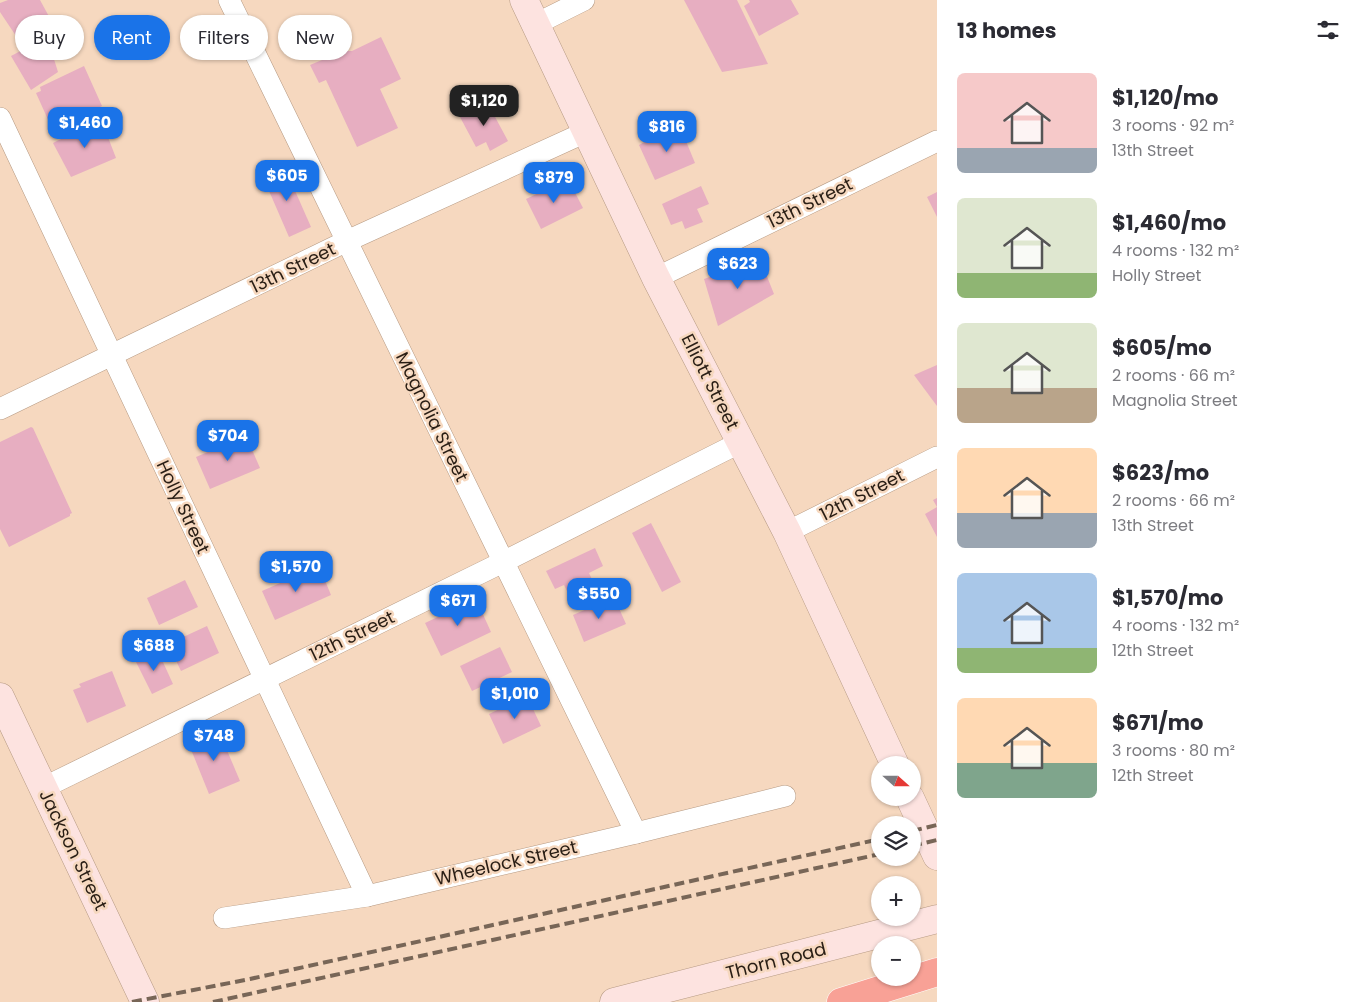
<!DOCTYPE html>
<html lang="en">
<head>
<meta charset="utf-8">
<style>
  :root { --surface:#fff; --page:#f7f7f7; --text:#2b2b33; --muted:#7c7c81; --accent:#1a73e8 }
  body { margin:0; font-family:Poppins,sans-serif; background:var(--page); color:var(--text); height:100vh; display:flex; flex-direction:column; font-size:19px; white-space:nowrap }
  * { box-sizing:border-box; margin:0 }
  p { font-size:16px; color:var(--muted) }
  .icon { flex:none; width:28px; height:28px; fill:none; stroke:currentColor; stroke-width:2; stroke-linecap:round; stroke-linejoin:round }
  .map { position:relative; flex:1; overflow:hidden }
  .details { display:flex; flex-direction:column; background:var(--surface); width:425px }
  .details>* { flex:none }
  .hud { position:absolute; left:15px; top:15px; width:475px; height:45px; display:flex; gap:10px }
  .needle { width:32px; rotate:111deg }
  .controls { position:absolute; left:871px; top:756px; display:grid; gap:10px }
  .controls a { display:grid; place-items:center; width:50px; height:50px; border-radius:50%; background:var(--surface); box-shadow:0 1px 4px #0004; font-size:25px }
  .price { position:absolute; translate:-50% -42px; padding:0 11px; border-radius:10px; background:var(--accent); color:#fff; font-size:16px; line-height:32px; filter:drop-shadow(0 1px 2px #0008) }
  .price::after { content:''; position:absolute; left:50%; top:30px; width:15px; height:11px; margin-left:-8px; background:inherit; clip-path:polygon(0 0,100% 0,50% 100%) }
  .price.active { background:#222; color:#fff }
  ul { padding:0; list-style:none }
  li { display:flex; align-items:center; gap:15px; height:125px; padding:0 20px }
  li span { display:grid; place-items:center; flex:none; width:140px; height:100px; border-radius:8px; color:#555 }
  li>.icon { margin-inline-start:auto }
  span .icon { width:60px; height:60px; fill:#fffc; stroke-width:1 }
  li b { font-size:21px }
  h2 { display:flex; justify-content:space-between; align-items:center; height:60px; padding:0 20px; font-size:21px }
  .pill { padding:0 18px; border-radius:22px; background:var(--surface); box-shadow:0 1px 4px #0004; font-size:18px; line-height:45px }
  .pill.active { background:var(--accent); color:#fff }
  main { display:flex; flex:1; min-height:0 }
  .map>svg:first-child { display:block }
  .building { fill:#e7aec1 }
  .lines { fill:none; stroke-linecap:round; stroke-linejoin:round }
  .minor-casing { stroke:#b69a83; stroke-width:22 }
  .secondary-casing { stroke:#b69a83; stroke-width:29 }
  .motorway-casing { stroke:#fff; stroke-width:29 }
  .minor { stroke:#fff; stroke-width:21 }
  .secondary { stroke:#fde3e0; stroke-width:28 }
  .motorway { stroke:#f8a196; stroke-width:28 }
  .rail { stroke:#786657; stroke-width:4; stroke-dasharray:10 5; stroke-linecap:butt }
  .labels { text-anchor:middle; stroke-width:5; stroke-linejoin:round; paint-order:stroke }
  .street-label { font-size:18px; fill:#281d14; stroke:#f6d8bf }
</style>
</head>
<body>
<main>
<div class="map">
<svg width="937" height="1002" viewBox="0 0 937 1002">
  <rect width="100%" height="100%" fill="#f6d8bf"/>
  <g class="building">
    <path d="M8 0H40L52 22 18 39 0 12V3Z"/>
    <path d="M684 0H737L768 64 722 72Z"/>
    <path d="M749 0H791L799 14 759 36 744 6 750 2Z"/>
    <path d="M47 37 58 72 31 90 11 56Z"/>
    <path d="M381 37 401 79 380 89 398 128 357 147 326 80 319 83 310 65 322 60 320 54 337 46 339 51H352Z"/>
    <path d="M84 66 102 106 59 126V120L50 124 36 93 41 91 40 87Z"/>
    <path d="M487 102 508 141 490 151 486 142 476 147 460 117Z"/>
    <path d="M101 119 116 158 71 177 53 143Z"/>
    <path d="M677 124 681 129 695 163 655 180 639 145Z"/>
    <path d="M285 168 311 227 289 237 263 177Z"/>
    <path d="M568 179 583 208 541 229 526 199Z"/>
    <path d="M701 186 709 204 697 209 703 222 685 229 682 221 671 225 662 204Z"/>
    <path d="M937 192V217L927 197Z"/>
    <path d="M760 259 774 294 718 326 704 279Z"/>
    <path d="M937 365V406L914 375Z"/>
    <path d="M31 427 33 428 72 513 70 514V516L9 547 0 529V442Z"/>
    <path d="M246 436 260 468 210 489 196 457Z"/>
    <path d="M937 498V537L925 514 937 507 933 500Z"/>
    <path d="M651 523 681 582 662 592 632 533Z"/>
    <path d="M595 548 603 566 589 573 598 592 573 603 564 585 555 589 546 571Z"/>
    <path d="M314 568 324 578 331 595 275 620 262 591Z"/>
    <path d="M185 580 198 607 159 625 147 598Z"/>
    <path d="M614 597 626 624 584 642 573 615Z"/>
    <path d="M476 599 491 632 441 656 425 623Z"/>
    <path d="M207 626 219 653 181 671 168 644Z"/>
    <path d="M500 647 512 672 472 691 460 666Z"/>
    <path d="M157 649 173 684 152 694 135 660Z"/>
    <path d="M112 671 126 706 87 723 73 690 81 687 79 684Z"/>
    <path d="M527 696 541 726 503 744 489 714Z"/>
    <path d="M218 729 240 781 209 794 188 742Z"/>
  </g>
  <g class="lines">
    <defs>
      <g id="minor">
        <path d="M229 0 636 833"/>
        <path d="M536 24 584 0"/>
        <path d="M0 118 367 896"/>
        <path d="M656 278 937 141"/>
        <path d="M0 409 347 241 588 131"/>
        <path d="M787 532 937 457"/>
        <path d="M43 788 503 562 741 442"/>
        <path d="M224 918 367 896 636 833 785 796"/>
      </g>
      <g id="secondary">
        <path d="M524 0 656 278 787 532 895 765"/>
        <path d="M0 697 145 1002"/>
        <path d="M910 798 937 856"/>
        <path d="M614 1002 937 919"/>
      </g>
      <path id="motorway" d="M841 1002 937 972"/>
    </defs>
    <use href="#minor" class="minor-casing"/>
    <use href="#secondary" class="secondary-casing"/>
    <use href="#motorway" class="motorway-casing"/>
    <use href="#minor" class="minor"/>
    <use href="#secondary" class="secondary"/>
    <use href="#motorway" class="motorway"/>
    <g class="rail">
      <path d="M912 831 937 825"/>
      <path d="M912 846 937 840"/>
      <path d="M132 1002 250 979 880 839"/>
      <path d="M213 1002 880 854"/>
    </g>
  </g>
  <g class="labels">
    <g class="street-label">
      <text transform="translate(810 203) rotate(-26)" y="6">13th Street</text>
      <text transform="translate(293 268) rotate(-26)" y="6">13th Street</text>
      <text transform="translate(710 382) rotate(63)" y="6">Elliott Street</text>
      <text transform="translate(432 417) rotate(64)" y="6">Magnolia Street</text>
      <text transform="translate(862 495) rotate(-27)" y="6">12th Street</text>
      <text transform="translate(183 507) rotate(65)" y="6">Holly Street</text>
      <text transform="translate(352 636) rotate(-26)" y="6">12th Street</text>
      <text transform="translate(73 850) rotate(64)" y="6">Jackson Street</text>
      <text transform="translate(506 863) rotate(-13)" y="6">Wheelock Street</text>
      <text transform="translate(776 961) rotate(-14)" y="6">Thorn Road</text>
    </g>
  </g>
</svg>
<div class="controls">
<a><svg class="needle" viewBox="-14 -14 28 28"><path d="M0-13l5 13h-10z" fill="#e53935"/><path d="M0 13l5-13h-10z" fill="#7c7c81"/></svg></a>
<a><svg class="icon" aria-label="layers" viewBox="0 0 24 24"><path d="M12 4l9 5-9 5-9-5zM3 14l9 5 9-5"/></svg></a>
<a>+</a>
<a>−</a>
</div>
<b class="price active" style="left:484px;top:127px">$1,120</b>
<b class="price" style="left:85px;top:149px">$1,460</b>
<b class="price" style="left:667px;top:153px">$816</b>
<b class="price" style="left:287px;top:202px">$605</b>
<b class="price" style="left:554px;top:204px">$879</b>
<b class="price" style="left:738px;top:290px">$623</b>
<b class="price" style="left:228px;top:462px">$704</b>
<b class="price" style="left:296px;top:593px">$1,570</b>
<b class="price" style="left:599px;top:620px">$550</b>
<b class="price" style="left:458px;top:627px">$671</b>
<b class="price" style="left:154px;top:672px">$688</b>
<b class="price" style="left:515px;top:720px">$1,010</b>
<b class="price" style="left:214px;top:762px">$748</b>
<div class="hud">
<a class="pill">Buy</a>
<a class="pill active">Rent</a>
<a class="pill">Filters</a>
<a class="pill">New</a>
</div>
</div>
<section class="details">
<h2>13 homes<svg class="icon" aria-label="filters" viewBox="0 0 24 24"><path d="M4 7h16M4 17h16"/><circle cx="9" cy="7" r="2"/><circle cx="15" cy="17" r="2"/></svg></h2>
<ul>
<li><span style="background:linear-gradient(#f6c9c9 75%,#9aa5b1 0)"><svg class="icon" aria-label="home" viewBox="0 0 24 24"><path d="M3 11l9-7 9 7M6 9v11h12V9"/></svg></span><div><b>$1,120/mo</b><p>3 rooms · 92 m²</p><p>13th Street</p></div></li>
<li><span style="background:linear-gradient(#dfe7d0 75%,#8fb573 0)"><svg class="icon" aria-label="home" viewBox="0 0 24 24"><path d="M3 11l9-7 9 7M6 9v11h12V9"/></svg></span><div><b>$1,460/mo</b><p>4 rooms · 132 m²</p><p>Holly Street</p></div></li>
<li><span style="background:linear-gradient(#dfe7d0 65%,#b9a48a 0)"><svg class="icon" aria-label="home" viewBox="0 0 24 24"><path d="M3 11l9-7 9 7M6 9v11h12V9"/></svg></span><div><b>$605/mo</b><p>2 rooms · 66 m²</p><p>Magnolia Street</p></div></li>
<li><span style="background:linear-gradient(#ffd9b3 65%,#9aa5b1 0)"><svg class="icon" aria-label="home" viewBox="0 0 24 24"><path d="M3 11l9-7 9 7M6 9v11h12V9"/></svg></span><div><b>$623/mo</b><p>2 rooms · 66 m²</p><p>13th Street</p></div></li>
<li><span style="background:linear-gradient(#a9c7e8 75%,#8fb573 0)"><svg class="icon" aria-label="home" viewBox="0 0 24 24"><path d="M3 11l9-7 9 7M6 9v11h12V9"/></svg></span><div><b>$1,570/mo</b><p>4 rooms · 132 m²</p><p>12th Street</p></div></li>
<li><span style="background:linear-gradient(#ffd9b3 65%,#7fa58c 0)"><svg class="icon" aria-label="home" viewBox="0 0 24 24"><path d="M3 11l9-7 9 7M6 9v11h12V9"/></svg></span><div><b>$671/mo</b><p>3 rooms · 80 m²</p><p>12th Street</p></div></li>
</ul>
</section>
</main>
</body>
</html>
